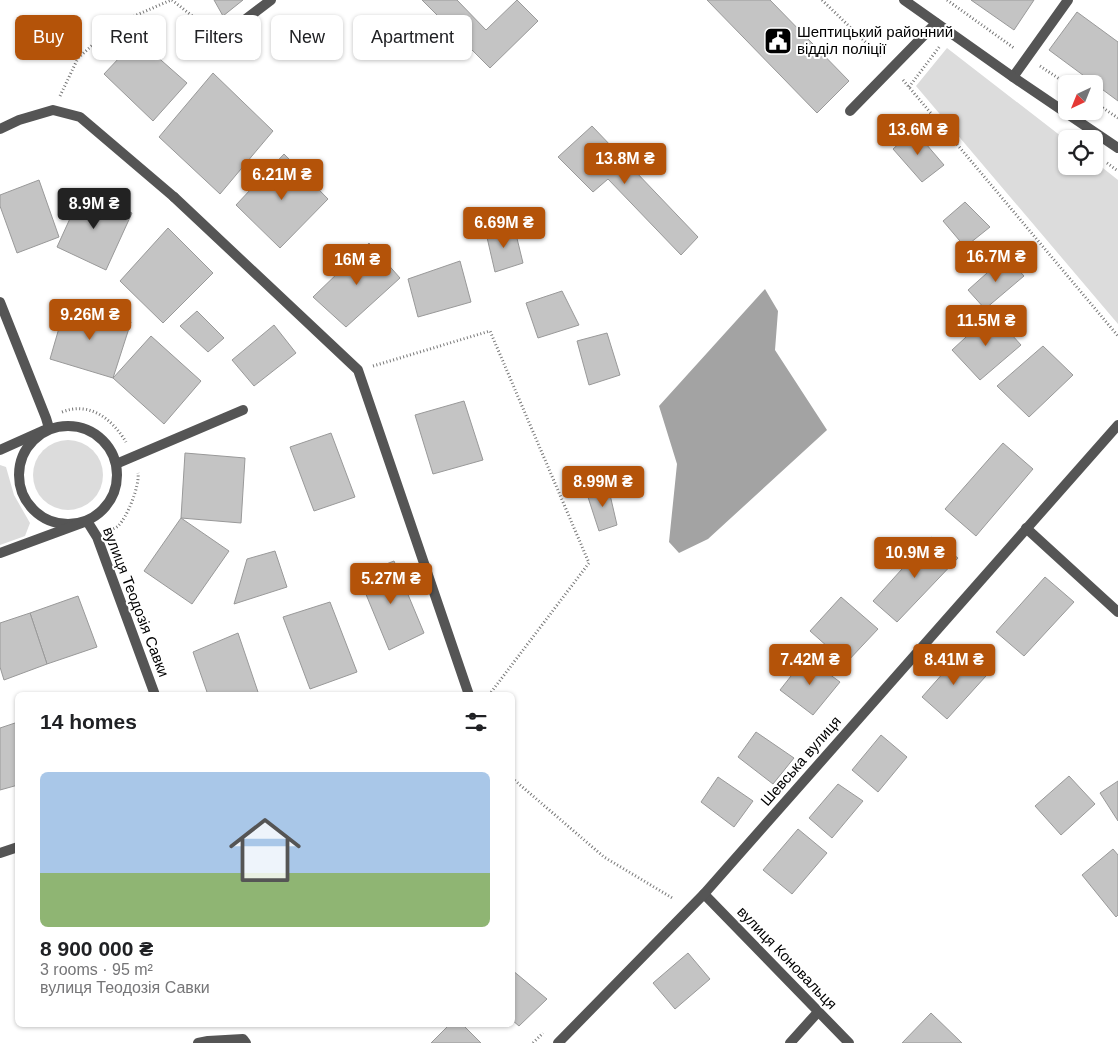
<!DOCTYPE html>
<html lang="en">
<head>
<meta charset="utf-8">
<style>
  :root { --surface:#fff; --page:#f2f2f2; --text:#202124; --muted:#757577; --line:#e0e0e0; --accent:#b45309 }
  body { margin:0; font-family:Helvetica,sans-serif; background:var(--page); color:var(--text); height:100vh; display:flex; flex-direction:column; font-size:19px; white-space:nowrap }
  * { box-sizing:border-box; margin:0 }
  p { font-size:16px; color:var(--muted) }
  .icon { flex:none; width:28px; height:28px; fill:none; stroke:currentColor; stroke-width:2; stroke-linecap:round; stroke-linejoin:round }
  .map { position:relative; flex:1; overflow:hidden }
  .panel { position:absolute; left:15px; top:692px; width:500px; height:335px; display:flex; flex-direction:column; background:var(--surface); border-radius:8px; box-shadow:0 1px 4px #0004 }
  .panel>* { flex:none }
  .banner { position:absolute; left:15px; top:15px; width:500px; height:45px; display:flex; gap:10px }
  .needle { width:32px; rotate:223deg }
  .controls { position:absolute; left:1058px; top:75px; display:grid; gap:10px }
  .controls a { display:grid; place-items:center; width:45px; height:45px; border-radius:8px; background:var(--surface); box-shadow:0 1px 4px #0004; font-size:25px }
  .price { position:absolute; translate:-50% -42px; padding:0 11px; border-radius:5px; background:var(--accent); color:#fff; font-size:16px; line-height:32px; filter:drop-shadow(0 1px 2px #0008) }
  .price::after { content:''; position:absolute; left:50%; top:30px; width:15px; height:11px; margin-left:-8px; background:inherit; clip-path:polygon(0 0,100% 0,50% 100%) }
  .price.active { background:#222; color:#fff }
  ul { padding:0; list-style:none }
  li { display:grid; align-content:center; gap:10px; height:265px; padding:0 25px }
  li+li { border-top:1px solid var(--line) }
  li span { display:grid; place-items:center; height:155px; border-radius:8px; color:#555 }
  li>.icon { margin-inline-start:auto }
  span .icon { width:90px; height:90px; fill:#fffc; stroke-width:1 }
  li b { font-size:21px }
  h2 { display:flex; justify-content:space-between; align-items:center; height:60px; padding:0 25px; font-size:21px }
  .tag { padding:0 18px; border-radius:8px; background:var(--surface); box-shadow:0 1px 4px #0004; font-size:18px; line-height:45px }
  .tag.active { background:var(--accent); color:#fff }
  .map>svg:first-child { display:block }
  .green { fill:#dcdcdc }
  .water { fill:#a3a3a3 }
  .building { fill:#c4c4c4; stroke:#999 }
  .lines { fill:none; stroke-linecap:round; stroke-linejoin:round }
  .path { stroke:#777; stroke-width:3; stroke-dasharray:1 2.5; stroke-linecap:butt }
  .service { stroke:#555; stroke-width:10 }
  .minor { stroke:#555; stroke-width:10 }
  .labels { text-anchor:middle; stroke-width:4; stroke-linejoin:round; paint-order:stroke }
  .poi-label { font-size:15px; fill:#000; stroke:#fff; text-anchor:start }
  .street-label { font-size:15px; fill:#000; stroke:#fff }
</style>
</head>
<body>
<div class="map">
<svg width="1118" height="1043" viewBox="0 0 1118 1043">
  <rect width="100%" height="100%" fill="#fff"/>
  <g class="green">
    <path d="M947 48 1066 140V166H1094V161L1118 180V324L916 86Z"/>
    <circle cx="68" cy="475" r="35"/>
    <path d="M0 465 6 467 14 495 30 523 25 536 0 545Z"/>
  </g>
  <path class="water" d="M765 289 778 311 775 350 827 430 708 539 679 553 669 542 677 464 659 406Z"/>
  <g class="building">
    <path d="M214 0H243L223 16Z"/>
    <path d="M422 0H457L486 30 517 0 538 21 490 68Z"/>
    <path d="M707 0H770L849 81 817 113Z"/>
    <path d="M971 0H1034L1014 30Z"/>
    <path d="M1077 12 1118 42V101L1049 50Z"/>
    <path d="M137 39 187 83 153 121 104 74Z"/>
    <path d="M213 73 273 131 220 194 159 137Z"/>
    <path d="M592 126 698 237 681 255 608 179 593 192 558 157Z"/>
    <path d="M914 130 944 165 922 182 893 149Z"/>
    <path d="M284 154 328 199 280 248 236 205Z"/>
    <path d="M39 180 59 237 17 253 0 206V195Z"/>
    <path d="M83 190 132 213 106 270 57 247Z"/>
    <path d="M965 202 990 227 965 247 943 221Z"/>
    <path d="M514 226 523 263 495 272 486 233Z"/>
    <path d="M168 228 213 273 163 323 120 281Z"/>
    <path d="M369 243 400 278 346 327 313 297Z"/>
    <path d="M1006 256 1024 276 985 309 968 290Z"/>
    <path d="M460 261 471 302 418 317 408 279Z"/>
    <path d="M562 291 579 325 538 338 526 303Z"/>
    <path d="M66 304 131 322 113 378 50 359Z"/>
    <path d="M197 311 224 338 208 352 180 326Z"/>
    <path d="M992 313 1021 345 980 380 952 350Z"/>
    <path d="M274 325 296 353 254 386 232 360Z"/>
    <path d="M607 333 620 375 589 385 577 341Z"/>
    <path d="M151 336 201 381 164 424 113 378Z"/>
    <path d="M1043 346 1073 375 1029 417 997 386Z"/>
    <path d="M464 401 483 460 433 474 415 415Z"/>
    <path d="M331 433 355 497 314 511 290 447Z"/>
    <path d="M1003 443 1033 469 976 536 945 509Z"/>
    <path d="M185 453 245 458 241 523 181 518Z"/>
    <path d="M608 486 617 525 599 531 587 494Z"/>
    <path d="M181 518 229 551 192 604 144 571Z"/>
    <path d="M931 537 958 558 897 622 873 601Z"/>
    <path d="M275 551 287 587 234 604 247 559Z"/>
    <path d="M394 561 424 633 389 650 358 575Z"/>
    <path d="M1045 577 1074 602 1024 656 996 632Z"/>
    <path d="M78 596 97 647 47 664 30 613Z"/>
    <path d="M841 597 878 629 846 663 810 631Z"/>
    <path d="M330 602 357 672 310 689 283 617Z"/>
    <path d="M30 613 47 664 4 680 0 667V623Z"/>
    <path d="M238 633 259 695H208L193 652Z"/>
    <path d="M960 654 986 676 947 719 922 697Z"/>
    <path d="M806 657 840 682 813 715 780 690Z"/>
    <path d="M18 722V785L0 790V728Z"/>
    <path d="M756 732 794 758 773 784 738 757Z"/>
    <path d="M881 735 907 757 878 792 852 770Z"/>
    <path d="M1069 776 1095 804 1061 835 1035 806Z"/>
    <path d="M718 777 753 801 734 827 701 802Z"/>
    <path d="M1118 781V821L1100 793Z"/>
    <path d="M838 784 863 801 832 838 809 818Z"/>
    <path d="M798 829 827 853 792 894 763 870Z"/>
    <path d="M1113 849 1118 855V915L1116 917 1082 875Z"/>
    <path d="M688 953 710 979 675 1009 653 983Z"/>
    <path d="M512 970 547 999 519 1026 512 1020Z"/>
    <path d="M931 1013 962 1043H902Z"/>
    <path d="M449 1025H463L481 1043H431Z"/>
  </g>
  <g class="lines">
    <g class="path">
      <path d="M172 0 205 26 228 23"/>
      <path d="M822 0 881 57"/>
      <path d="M947 0 1014 48"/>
      <path d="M1040 66 1067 84"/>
      <path d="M903 80 1118 336"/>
      <path d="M909 87 940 46"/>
      <path d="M60 96 78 58 116 24 171 0"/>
      <path d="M1094 102 1118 118"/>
      <path d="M1107 163 1118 171"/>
      <path d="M373 366 490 331 589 563 489 695"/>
      <path d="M62 412C90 401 112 419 126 442"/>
      <path d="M110 530C113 529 116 528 118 526 127 518 140 485 138 473"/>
      <path d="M512 778 604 857 674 899"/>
      <path d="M533 1043 543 1033"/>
    </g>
    <g class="service">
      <path d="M242 22 271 0"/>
      <path d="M1013 77 1068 0"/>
      <path d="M850 111 936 23"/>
      <path d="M174 197 358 370 469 695"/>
      <path d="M116 464 243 410"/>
      <path d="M790 1043 818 1012"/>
    </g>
    <g class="minor">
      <path d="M904 0 1013 77 1118 148"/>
      <path d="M0 129 19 120 53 110 80 117 174 197"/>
      <path d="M0 302 46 418 49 428 0 450"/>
      <circle cx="68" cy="475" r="49"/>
      <path d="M1026 528 1118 612"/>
      <path d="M0 553 87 521 97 537 155 695"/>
      <path d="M0 853 18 847"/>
      <path d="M704 894 849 1043"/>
      <path d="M198 1043 208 1041 243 1039 246 1043"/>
      <path d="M558 1043 704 894 1118 425"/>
    </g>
  </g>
  <defs>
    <symbol id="civic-square" viewBox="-11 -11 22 22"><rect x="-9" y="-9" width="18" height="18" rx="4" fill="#000" stroke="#fff"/><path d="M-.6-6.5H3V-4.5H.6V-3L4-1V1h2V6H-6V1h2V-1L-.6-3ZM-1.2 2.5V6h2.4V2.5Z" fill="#fff"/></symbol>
  </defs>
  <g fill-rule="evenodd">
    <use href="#civic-square" x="762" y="25" width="32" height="32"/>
  </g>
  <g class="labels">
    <g class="poi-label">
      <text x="797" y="37">Шептицький районний<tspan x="797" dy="17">відділ поліції</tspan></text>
    </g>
    <g class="street-label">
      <text transform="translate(136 602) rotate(69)" y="5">вулиця Теодозія Савки</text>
      <text transform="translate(801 761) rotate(-49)" y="5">Шевська вулиця</text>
      <text transform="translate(787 958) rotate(46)" y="5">вулиця Коновальця</text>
    </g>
  </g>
</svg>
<div class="controls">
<a><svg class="needle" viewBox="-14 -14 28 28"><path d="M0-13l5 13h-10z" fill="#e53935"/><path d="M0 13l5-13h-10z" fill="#757577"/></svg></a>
<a><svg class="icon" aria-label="locate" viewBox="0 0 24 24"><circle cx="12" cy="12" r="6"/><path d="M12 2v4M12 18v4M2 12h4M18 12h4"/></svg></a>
</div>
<b class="price" style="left:918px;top:156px">13.6M ₴</b>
<b class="price" style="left:625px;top:185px">13.8M ₴</b>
<b class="price" style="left:282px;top:201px">6.21M ₴</b>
<b class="price active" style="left:94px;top:230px">8.9M ₴</b>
<b class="price" style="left:504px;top:249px">6.69M ₴</b>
<b class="price" style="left:996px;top:283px">16.7M ₴</b>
<b class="price" style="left:357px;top:286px">16M ₴</b>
<b class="price" style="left:90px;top:341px">9.26M ₴</b>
<b class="price" style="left:986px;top:347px">11.5M ₴</b>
<b class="price" style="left:603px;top:508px">8.99M ₴</b>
<b class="price" style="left:915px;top:579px">10.9M ₴</b>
<b class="price" style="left:391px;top:605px">5.27M ₴</b>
<b class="price" style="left:810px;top:686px">7.42M ₴</b>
<b class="price" style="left:954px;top:686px">8.41M ₴</b>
<div class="banner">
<a class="tag active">Buy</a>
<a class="tag">Rent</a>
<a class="tag">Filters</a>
<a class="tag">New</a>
<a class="tag">Apartment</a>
</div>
<section class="panel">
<h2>14 homes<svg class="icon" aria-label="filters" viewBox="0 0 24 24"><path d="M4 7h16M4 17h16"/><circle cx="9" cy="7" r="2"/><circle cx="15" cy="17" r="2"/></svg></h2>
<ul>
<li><span style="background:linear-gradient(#a9c7e8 65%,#8fb573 0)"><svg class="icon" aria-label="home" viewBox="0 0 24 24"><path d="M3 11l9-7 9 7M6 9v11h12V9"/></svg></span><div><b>8 900 000 ₴</b><p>3 rooms · 95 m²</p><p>вулиця Теодозія Савки</p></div></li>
</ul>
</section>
</div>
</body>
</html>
